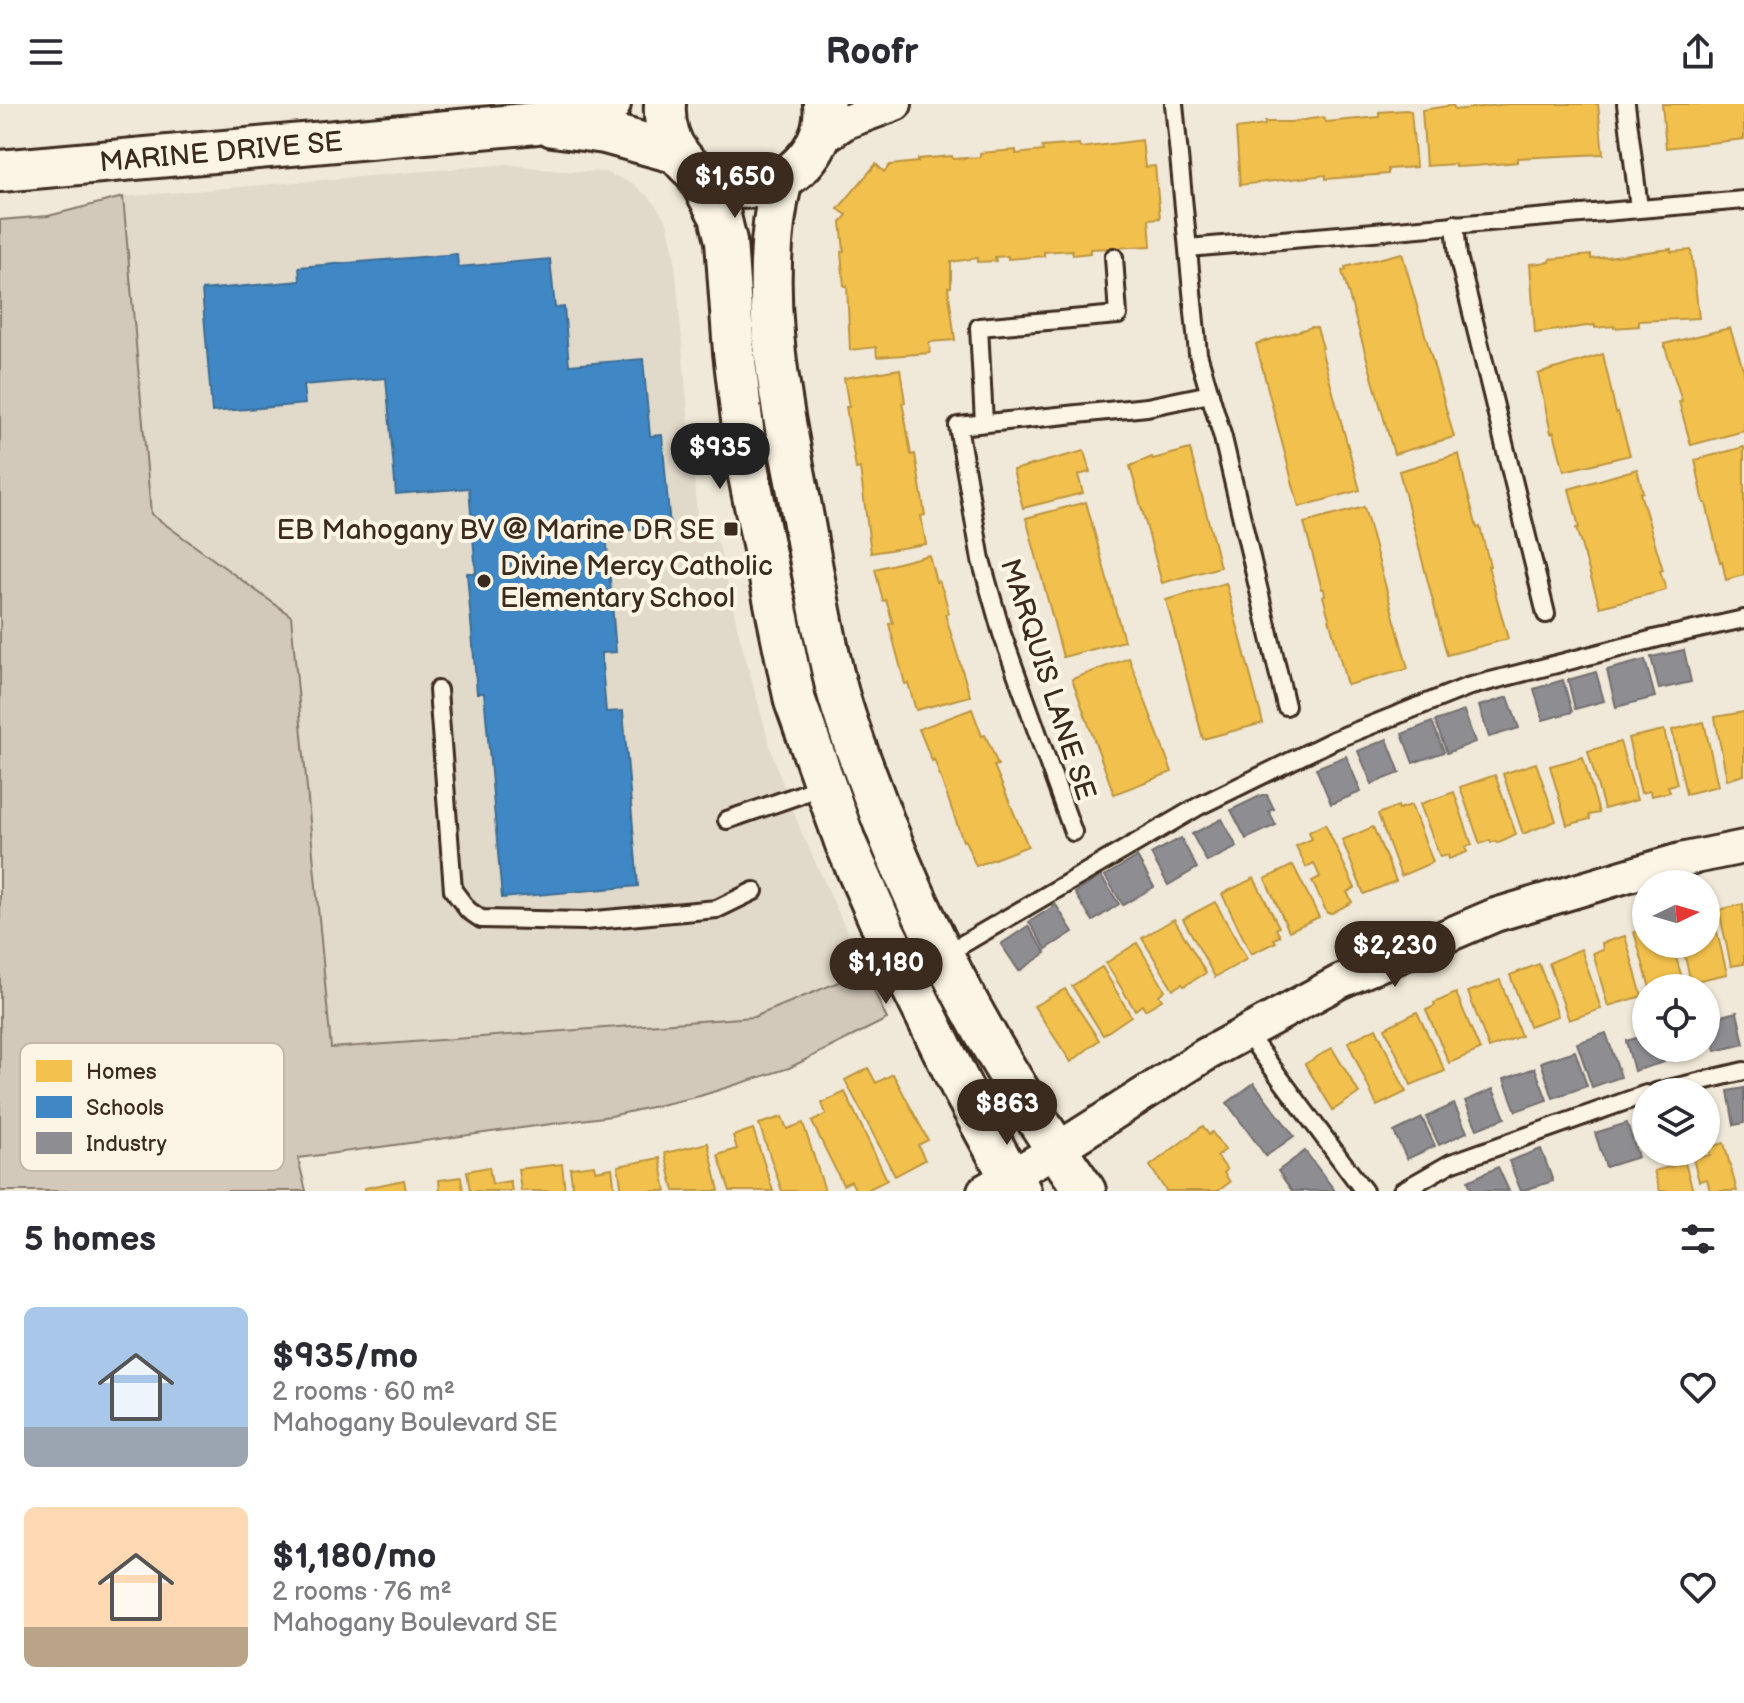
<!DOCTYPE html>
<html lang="en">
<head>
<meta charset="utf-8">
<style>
  :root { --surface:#fff; --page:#f7f7f7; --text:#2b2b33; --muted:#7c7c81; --accent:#3b2a1e }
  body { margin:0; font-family:"Balsamiq Sans",sans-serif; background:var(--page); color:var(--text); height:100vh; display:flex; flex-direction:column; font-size:30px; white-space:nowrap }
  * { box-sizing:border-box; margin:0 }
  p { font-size:26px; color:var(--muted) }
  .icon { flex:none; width:44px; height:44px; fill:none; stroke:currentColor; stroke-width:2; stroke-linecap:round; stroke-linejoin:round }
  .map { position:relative; height:1087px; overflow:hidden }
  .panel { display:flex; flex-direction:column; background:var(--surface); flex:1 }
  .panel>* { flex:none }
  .needle { width:52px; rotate:85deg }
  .controls { position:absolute; left:1632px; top:766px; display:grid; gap:16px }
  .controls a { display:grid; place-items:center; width:88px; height:88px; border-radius:50%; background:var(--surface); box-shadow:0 2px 6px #0004; font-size:40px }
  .price { position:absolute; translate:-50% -68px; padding:0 18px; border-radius:28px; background:var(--accent); color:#fff; font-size:26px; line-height:52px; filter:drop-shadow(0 2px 4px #0008) }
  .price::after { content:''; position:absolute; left:50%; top:48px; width:24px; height:18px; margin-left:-12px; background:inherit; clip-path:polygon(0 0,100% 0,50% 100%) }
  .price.selected { background:#222; color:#fff }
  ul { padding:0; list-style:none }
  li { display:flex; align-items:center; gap:24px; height:200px; padding:0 24px }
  li span { display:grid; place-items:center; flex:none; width:224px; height:160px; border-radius:12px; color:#555 }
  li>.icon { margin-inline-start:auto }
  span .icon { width:96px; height:96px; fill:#fffc; stroke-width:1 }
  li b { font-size:34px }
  h2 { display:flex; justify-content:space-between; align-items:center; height:96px; padding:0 24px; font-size:34px }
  header { display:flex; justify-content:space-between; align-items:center; height:104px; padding:0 24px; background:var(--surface); font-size:36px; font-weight:700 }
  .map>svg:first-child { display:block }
  .built { fill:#e1d9c9 }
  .green { fill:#d2c9ba; stroke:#867a6c; stroke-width:2 }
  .homes { fill:#f2c14e; stroke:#bb9440; stroke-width:2 }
  .schools { fill:#3f88c5; stroke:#3e6c93; stroke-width:2 }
  .industry { fill:#8d8d92; stroke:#746f6f; stroke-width:2 }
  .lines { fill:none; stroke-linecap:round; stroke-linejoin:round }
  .service-casing { stroke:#3b2a1e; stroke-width:22 }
  .minor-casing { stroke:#3b2a1e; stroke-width:38 }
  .tertiary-casing { stroke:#3b2a1e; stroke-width:46 }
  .service { stroke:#fcf5e5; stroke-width:16 }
  .minor { stroke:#fcf5e5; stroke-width:32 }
  .tertiary { stroke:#fcf5e5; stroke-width:40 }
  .poi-dot { fill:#3b2a1e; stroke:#fcf5e5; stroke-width:3 }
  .labels { text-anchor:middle; stroke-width:8; stroke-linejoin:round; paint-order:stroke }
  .street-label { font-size:28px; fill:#3b2a1e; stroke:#fcf5e5 }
  .poi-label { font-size:28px; fill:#3b2a1e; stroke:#fcf5e5; text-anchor:end }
  .key { fill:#fcf5e5; stroke:#c2b8a9; stroke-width:2 }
  .key-label { font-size:22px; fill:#3b2a1e }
</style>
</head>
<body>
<header><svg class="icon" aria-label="menu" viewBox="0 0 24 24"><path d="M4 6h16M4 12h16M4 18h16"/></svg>Roofr<svg class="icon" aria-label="share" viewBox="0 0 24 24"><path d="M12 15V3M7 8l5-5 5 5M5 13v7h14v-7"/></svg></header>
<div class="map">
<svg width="1744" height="1087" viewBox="0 0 1744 1087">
  <rect width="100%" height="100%" fill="#f0e9d9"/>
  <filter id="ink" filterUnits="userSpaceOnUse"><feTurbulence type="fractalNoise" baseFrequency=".0125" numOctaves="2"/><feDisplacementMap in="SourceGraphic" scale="16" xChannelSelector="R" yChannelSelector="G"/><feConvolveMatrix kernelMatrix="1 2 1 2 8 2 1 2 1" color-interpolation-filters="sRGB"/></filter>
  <g filter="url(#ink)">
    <path class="built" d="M507 60 559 67 605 68 632 79 653 97 667 118 674 148 697 411 719 441 740 534 774 656 801 727 865 867 754 913 331 944 291 513 151 410 123 93Z"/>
    <path class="green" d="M123 93 151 410 291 512 331 944 754 913 865 867 887 915 789 964 700 992 611 1012 298 1054 306 1087H0V116L48 112Z"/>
    <g class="homes">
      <path d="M1507 0H1598L1603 50 1517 54V58L1475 62 1455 63V60L1426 62 1422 6 1453 1 1455 6Z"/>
      <path d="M1662 0H1744V35L1666 44Z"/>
      <path d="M1406 6 1411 7 1416 63 1388 65V70L1326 75V71L1240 81 1236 25 1265 21V18H1291L1323 13 1326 18 1379 13V8Z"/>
      <path d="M1142 36 1145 63 1155 62 1160 114 1149 115 1151 142 1090 145V149L1073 151 1072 146 1044 148V152L1008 155V152L995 153 996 157 977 158V154L951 158V183H948L955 236 929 238 930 249 877 253 876 243 850 246 847 182H844L841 148 844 147 841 118 847 111 838 105 876 60 884 68 890 61 918 58V55L952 52 953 55 980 53V49L1016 46V50L1043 47 1042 43 1079 40 1080 44Z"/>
      <path d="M1671 145V148L1691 146 1699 214 1639 217V222L1614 224V222L1595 224V221L1535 229 1530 160 1550 158V155L1591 151V155Z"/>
      <path d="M1402 149 1454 333 1394 350 1342 167 1346 166 1345 163Z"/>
      <path d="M1312 223 1317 224 1323 244 1321 245 1360 386 1299 403 1256 240Z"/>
      <path d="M1730 224 1744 268V327L1691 341 1679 298 1682 297 1664 240Z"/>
      <path d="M1603 250 1616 309 1618 308 1630 351 1564 367 1554 328 1551 329 1538 270Z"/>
      <path d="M900 265 905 298 902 299 904 308 911 351 915 350 925 411 921 412 926 440 871 449 860 364 856 365 846 303H849L844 274Z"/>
      <path d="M1744 343V471L1726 476 1722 457 1720 458 1706 399H1704L1695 356Z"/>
      <path d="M1190 345 1220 463 1162 479 1130 362 1152 353 1153 355Z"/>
      <path d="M1084 347 1090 368 1078 371 1083 389 1023 404 1013 366Z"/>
      <path d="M1459 350 1465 379 1477 424 1480 423 1490 462H1488L1508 535 1447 551 1399 367Z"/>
      <path d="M1637 365 1643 388 1640 389 1663 466 1660 467 1666 486 1600 503 1576 424 1579 423 1569 385Z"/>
      <path d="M1086 398 1124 537 1063 553 1026 414Z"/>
      <path d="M1364 403 1408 565 1347 581 1323 492 1325 491 1324 485H1322L1304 419Z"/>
      <path d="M929 451 936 478 939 477 944 490 949 509 945 510 970 592 916 606 908 579 905 580 889 520 893 519 886 496 883 497 875 465Z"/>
      <path d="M1226 479 1263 619 1203 635 1166 496Z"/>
      <path d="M1129 554 1172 668 1114 690 1072 575Z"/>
      <path d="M972 605 982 632 985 631 991 644 998 661 994 662 1028 742 976 762 965 736 963 737 934 655 932 657 919 625Z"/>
      <path d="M1744 608V671L1727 676 1715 613Z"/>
      <path d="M1704 618 1718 682 1686 690 1672 626Z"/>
      <path d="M1664 626 1677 680 1668 682 1670 688 1651 692 1650 687 1641 689 1628 634Z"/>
      <path d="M1620 638 1637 696 1604 705 1588 647Z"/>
      <path d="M1583 653 1599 709 1589 711 1590 715 1567 721 1550 662Z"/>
      <path d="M1536 659 1556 717 1523 730 1503 670Z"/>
      <path d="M1495 671 1516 730 1497 739 1496 737 1491 739 1490 736 1480 740 1460 683Z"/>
      <path d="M1454 688 1472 741 1465 743 1467 748 1449 755 1448 751 1440 753 1420 700Z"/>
      <path d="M1411 701 1433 758 1401 772 1378 710 1398 702 1399 705Z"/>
      <path d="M1325 720 1355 784 1347 788 1352 798 1332 809H1327L1312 777 1320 773 1314 759 1306 763 1296 742 1312 735 1309 728Z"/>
      <path d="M1373 723 1396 777 1364 790 1342 736Z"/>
      <path d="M1293 761 1319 813 1289 827 1265 775Z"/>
      <path d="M1254 774 1279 823 1276 825 1280 832 1274 835 1276 838 1251 850 1222 790Z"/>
      <path d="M1215 798 1247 855 1215 873 1183 815Z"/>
      <path d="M1743 800 1744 860 1731 862 1719 806Z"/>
      <path d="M1713 811 1727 870 1691 878 1682 840H1706V812Z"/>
      <path d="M1174 815 1206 869 1184 882 1182 880 1173 885 1142 834Z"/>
      <path d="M1646 825V840H1672L1685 884H1650L1634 828Z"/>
      <path d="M1625 832 1642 892 1608 902 1593 849 1603 846 1602 839Z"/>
      <path d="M1137 839 1165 886 1159 891 1162 896 1145 906 1142 901 1135 906 1106 859Z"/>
      <path d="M1581 845 1601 905 1569 916 1549 859Z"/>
      <path d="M1539 860 1558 912 1529 922 1510 871Z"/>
      <path d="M1102 863 1131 912 1103 931 1072 882Z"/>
      <path d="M1500 876 1521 932 1489 944 1468 888Z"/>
      <path d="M1065 885 1099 936 1071 958 1034 902Z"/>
      <path d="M1456 889 1480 946 1449 959 1426 906 1435 902 1434 899Z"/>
      <path d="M1417 908 1445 967 1411 981 1385 924Z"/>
      <path d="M1376 924 1406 988 1377 1002 1348 938Z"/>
      <path d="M1332 944 1359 989 1333 1006 1305 960Z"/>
      <path d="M868 964 876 979 893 970 928 1036 918 1041 925 1056 895 1072 845 976Z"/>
      <path d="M845 988 887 1076 865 1087H856L851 1077 843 1081 812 1018 826 1010 822 999Z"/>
      <path d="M782 1013 787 1025 803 1019 825 1087H782L759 1020Z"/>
      <path d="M1203 1022 1209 1031 1212 1028 1225 1046 1217 1052 1227 1066 1224 1069 1230 1078 1218 1087H1166L1150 1062Z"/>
      <path d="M753 1025 773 1087H730L718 1051 737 1045 733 1032Z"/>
      <path d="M708 1039 719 1087H674L665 1049Z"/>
      <path d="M1724 1039 1737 1087H1710L1707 1075 1699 1077 1693 1055 1710 1051 1708 1044Z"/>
      <path d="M660 1054 666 1087H622L618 1062Z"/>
      <path d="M1685 1059 1693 1087H1660L1654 1067Z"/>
      <path d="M562 1060 565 1087H521L518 1065Z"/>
      <path d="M594 1061 595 1067 612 1064 615 1087H573L570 1064Z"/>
      <path d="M489 1063 492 1080 510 1077 512 1087H470L467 1067Z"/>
      <path d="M461 1073 463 1087H440L439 1076Z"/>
      <path d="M404 1076 406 1087H365V1084Z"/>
    </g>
    <path class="schools" d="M457 150 458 163 550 155 555 204 564 203 569 261 643 255 650 332 662 331 670 423 606 428 616 548 601 549 606 608 623 607 638 782 502 794 484 589H477L467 469H476L469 384 396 390 386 274 303 281 305 300 212 308 202 186 300 177 299 163Z"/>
    <g class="industry">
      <path d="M1684 546 1691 578 1659 585 1651 553Z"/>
      <path d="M1645 556 1655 593 1616 603 1607 566Z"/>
      <path d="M1596 568 1604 597 1575 605 1568 576Z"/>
      <path d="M1563 576 1572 608 1543 616 1534 585Z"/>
      <path d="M1508 593 1519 624 1489 633 1479 602Z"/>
      <path d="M1464 607 1475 638 1447 649 1435 617Z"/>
      <path d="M1432 618 1444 648 1413 659 1402 630Z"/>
      <path d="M1387 635 1400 669 1372 680 1358 647Z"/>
      <path d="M1346 652 1361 688 1331 700 1316 664Z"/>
      <path d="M1262 691H1267L1274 705 1269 707 1276 721 1246 735 1231 706Z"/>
      <path d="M1222 715 1237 743 1207 758 1192 730Z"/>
      <path d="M1181 734 1197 764 1168 781 1151 750Z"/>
      <path d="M1137 753 1154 783 1123 801 1105 772Z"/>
      <path d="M1101 772 1119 800 1093 817 1075 789Z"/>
      <path d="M1056 801 1073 828 1046 845 1029 818Z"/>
      <path d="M1028 822 1046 849 1019 867 1001 840Z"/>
      <path d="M1737 908 1744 940 1716 947 1708 915Z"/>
      <path d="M1606 929 1621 973 1592 983 1577 939Z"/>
      <path d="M1646 931V944H1660L1664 958 1634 967 1626 937Z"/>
      <path d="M1575 947 1587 982 1553 994 1541 958Z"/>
      <path d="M1535 964 1547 996 1516 1007 1504 975Z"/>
      <path d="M1254 979 1294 1032 1266 1052 1227 999Z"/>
      <path d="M1744 984V1019L1734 1021 1728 987Z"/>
      <path d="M1493 985 1505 1014 1477 1025 1465 997Z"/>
      <path d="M1710 991 1720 1025 1706 1029V992Z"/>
      <path d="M1454 1000 1467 1028 1439 1041 1426 1013Z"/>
      <path d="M1646 1010V1046L1636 1013Z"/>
      <path d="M1422 1014 1435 1042 1407 1055 1394 1028Z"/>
      <path d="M1627 1019 1638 1053 1606 1063 1595 1029Z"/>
      <path d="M1541 1045 1553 1077 1521 1087 1509 1057Z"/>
      <path d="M1305 1047 1335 1087H1292L1278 1067Z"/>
      <path d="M1498 1063 1509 1087H1472L1468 1077Z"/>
    </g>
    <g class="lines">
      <defs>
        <g id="service">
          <path d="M1174 0 1198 250 1223 334 1286 602"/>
          <path d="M1626 0 1639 104"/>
          <path d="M1455 120 1458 152 1546 510"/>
          <path d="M1188 144 1744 96"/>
          <path d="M984 319 979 223 1118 211 1114 153"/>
          <path d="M438 586 453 786 468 806 481 815 584 817 717 805 754 787"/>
          <path d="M727 716 799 691 826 679"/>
          <path d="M1073 728 1002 530 981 456 958 322 1147 303 1210 290"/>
          <path d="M944 851 1199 702 1334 636 1467 583 1658 534 1744 515"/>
          <path d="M1245 927 1364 1087"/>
          <path d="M1656 988 1744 967"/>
          <path d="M1402 1087 1451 1059 1646 990"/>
        </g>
        <g id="minor">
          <path d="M819 36 846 18 895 0"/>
          <path d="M984 1087 1056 1046 1205 951 1339 878 1495 811 1680 756 1744 743"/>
        </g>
        <g id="tertiary">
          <path d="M665 0C660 82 767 115 812 47 821 33 826 16 824 0"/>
          <path d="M553 22 605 29 678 49"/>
          <path d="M0 67 537 19 610 0"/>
          <path d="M695 67 720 112 726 137 734 248 748 367 795 597 846 740 885 829 964 988 1010 1073 1020 1087"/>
          <path d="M782 75C757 177 778 286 798 387 810 451 820 515 835 578 844 615 859 652 872 687 924 830 997 962 1085 1087"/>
        </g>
      </defs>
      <use href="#service" class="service-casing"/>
      <use href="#minor" class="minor-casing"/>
      <use href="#tertiary" class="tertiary-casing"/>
      <use href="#service" class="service"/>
      <use href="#minor" class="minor"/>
      <use href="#tertiary" class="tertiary"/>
    </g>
  </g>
  <g class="poi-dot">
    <rect x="723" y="417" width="16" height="16" rx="4"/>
    <circle cx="484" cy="477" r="8"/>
  </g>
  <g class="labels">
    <g class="street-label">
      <text transform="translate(221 47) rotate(-5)" y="10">MARINE DRIVE SE</text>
      <text transform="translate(1049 575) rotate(72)" y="10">MARQUIS LANE SE</text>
    </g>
    <g class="poi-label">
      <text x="715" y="435">EB Mahogany BV @ Marine DR SE</text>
      <text x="500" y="471" text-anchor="start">Divine Mercy Catholic<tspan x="500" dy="32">Elementary School</tspan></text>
    </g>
  </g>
  <rect x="20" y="939" width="264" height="128" rx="12" class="key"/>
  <rect x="36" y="956" width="36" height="22" fill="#f2c14e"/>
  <rect x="36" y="992" width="36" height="22" fill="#3f88c5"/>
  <rect x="36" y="1028" width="36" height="22" fill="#8d8d92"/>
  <g class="key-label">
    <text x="86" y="975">Homes</text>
    <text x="86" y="1011">Schools</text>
    <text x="86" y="1047">Industry</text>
  </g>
</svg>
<div class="controls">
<a><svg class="needle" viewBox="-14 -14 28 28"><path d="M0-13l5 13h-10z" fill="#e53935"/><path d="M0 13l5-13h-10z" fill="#7c7c81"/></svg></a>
<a><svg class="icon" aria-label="locate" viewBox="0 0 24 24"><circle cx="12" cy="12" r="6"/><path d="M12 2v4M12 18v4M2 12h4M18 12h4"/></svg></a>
<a><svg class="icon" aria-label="layers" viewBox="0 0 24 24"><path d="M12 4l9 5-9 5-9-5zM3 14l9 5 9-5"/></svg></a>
</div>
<b class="price" style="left:735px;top:116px">$1,650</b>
<b class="price selected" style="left:720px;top:387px">$935</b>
<b class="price" style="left:1395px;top:885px">$2,230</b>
<b class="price" style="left:886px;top:902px">$1,180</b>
<b class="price" style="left:1007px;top:1043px">$863</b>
</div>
<section class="panel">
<h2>5 homes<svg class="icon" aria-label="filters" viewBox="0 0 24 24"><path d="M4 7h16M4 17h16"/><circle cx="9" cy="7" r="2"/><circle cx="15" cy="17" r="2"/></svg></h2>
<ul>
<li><span style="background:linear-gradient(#a9c7e8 75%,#9aa5b1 0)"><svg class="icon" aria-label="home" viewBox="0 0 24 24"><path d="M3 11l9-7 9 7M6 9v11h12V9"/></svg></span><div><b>$935/mo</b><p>2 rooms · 60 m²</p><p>Mahogany Boulevard SE</p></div><svg class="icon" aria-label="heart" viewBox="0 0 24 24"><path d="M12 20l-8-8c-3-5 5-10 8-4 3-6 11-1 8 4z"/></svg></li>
<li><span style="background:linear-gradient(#ffd9b3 75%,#b9a48a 0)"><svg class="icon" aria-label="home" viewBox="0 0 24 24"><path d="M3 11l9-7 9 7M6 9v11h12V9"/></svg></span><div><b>$1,180/mo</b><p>2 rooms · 76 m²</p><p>Mahogany Boulevard SE</p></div><svg class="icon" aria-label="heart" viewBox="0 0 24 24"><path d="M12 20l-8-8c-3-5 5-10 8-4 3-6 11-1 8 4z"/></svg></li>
</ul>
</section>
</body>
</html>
